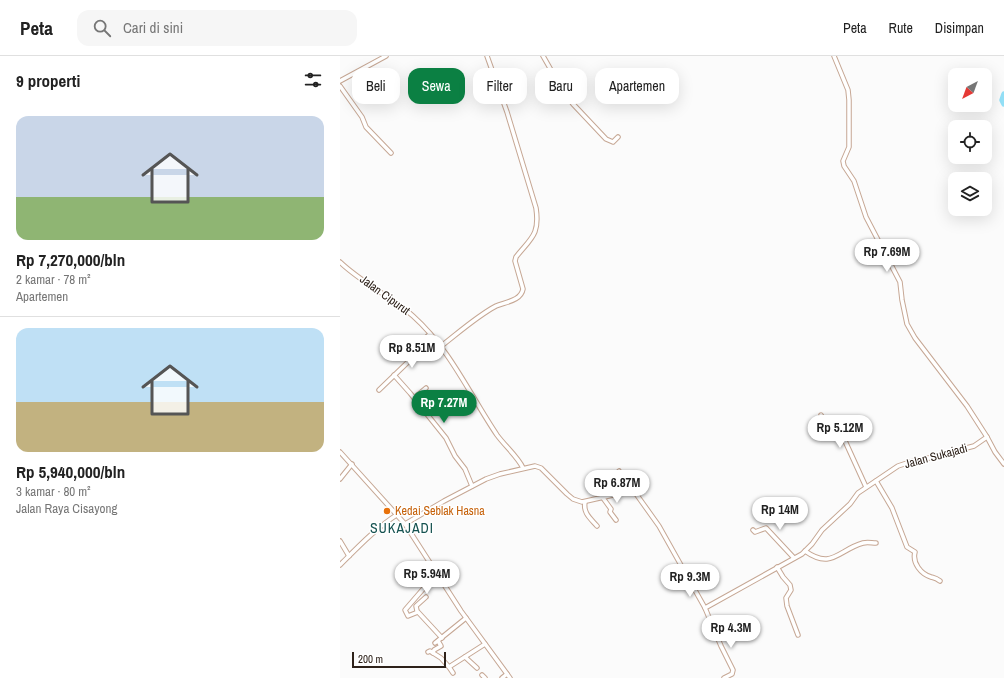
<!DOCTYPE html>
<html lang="id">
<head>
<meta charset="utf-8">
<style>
  :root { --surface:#fff; --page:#f6f6f6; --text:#222; --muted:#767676; --line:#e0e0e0; --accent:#0b8043 }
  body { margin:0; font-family:"Archivo Narrow",sans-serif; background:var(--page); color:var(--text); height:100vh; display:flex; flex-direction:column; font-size:15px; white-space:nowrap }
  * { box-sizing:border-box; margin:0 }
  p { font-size:13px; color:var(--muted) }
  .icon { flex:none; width:22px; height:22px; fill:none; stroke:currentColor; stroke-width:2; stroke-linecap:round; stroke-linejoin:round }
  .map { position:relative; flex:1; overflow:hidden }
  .side { display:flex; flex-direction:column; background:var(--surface); width:340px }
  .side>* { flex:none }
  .banner { position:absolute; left:12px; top:12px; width:380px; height:36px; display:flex; gap:8px }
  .needle { width:26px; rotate:221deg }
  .controls { position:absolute; left:608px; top:12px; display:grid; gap:8px }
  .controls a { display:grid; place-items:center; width:44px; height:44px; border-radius:8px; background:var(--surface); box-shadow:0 4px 16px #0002; font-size:20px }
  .scale { position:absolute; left:12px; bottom:10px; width:94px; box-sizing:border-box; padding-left:4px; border:2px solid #2e221a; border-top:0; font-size:11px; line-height:14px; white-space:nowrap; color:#2e221a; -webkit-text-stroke:3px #fff; paint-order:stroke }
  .price { position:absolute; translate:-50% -34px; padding:0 9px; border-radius:14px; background:#fff; color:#222; font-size:13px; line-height:26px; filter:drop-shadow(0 1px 2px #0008) }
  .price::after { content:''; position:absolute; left:50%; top:24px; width:12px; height:9px; margin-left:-6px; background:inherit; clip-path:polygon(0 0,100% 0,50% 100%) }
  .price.current { background:var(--accent); color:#fff }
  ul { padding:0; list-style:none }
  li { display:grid; align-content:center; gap:8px; height:212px; padding:0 16px }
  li+li { border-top:1px solid var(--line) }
  li span { display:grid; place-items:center; height:124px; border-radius:12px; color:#555 }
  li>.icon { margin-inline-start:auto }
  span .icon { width:72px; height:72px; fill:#fffc; stroke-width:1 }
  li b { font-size:17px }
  h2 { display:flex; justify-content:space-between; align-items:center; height:48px; padding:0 16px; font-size:17px }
  .tag { padding:0 14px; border-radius:12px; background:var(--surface); box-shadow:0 4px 16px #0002; font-size:14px; line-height:36px }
  .tag.current { background:var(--accent); color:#fff }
  header { display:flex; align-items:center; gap:24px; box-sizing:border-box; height:56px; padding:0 20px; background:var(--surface); border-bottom:1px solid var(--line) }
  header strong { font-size:19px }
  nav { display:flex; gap:22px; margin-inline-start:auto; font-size:14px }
  .search { width:280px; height:36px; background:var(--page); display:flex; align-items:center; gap:10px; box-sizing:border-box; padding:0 14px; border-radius:12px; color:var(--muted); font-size:15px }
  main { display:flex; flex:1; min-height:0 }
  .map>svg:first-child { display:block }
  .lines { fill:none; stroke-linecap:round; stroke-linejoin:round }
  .river { stroke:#94e1f8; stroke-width:5.5 }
  .street-casing { stroke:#c6a794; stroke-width:5.5 }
  .street { stroke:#fff; stroke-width:3.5 }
  .food-dot { fill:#e8710a; stroke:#fff; stroke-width:1.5 }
  .labels { text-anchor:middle; stroke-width:3; stroke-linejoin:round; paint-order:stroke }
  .street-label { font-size:12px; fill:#2e221a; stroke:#fff }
  .food-label { font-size:12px; fill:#c56008; stroke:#fff; text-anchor:start }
  .quarter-label { font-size:14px; letter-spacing:1px; fill:#155250; stroke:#fff }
</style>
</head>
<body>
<header>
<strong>Peta</strong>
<div class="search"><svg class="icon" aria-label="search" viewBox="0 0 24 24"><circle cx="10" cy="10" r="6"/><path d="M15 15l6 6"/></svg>Cari di sini</div>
<nav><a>Peta</a><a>Rute</a><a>Disimpan</a></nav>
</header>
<main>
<section class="side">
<h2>9 properti<svg class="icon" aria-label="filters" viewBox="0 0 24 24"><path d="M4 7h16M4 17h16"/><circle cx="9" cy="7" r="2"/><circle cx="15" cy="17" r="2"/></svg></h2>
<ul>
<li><span style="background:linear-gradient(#c9d6e8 65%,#8fb573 0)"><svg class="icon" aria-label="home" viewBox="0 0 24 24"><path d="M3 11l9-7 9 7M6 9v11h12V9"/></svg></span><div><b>Rp 7,270,000/bln</b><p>2 kamar · 78 m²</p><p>Apartemen</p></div></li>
<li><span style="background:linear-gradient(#bfe0f5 60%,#c2b280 0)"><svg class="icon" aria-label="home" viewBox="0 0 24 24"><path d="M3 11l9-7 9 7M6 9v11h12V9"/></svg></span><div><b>Rp 5,940,000/bln</b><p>3 kamar · 80 m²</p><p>Jalan Raya Cisayong</p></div></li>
</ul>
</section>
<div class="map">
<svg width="664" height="622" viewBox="0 0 664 622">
  <rect width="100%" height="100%" fill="#fbfbfb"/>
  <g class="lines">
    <path class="river" d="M664 38 662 44 664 48"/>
    <defs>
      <g id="street">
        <path d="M203 0 223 35 233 48 266 83 273 86 278 81"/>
        <path d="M494 0 508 34 509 44V91L503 105 504 110 514 125 526 161 560 226 562 244 567 268 575 282 627 350 647 381 655 396 664 408"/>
        <path d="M0 25 46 0"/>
        <path d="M0 30 22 61 26 71 51 97"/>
        <path d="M0 206C22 227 50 240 73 260 110 293 130 339 157 379 165 390 178 401 183 412"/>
        <path d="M100 291C117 278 137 260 156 250 165 246 181 245 183 233L175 205 176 201C191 182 200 179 196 152L167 56 147 0"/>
        <path d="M54 319 70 337 106 382 115 400 125 413 132 430"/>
        <path d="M39 334 67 307 74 298 77 289 90 278"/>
        <path d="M74 342 86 332"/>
        <path d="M481 359 484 365 493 362 495 363 526 431"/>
        <path d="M0 396 65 468 121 555 170 622"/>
        <path d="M279 415 289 432"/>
        <path d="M0 423 12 408"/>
        <path d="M536 425 552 452 567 491 575 496C572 507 581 518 591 521 595 522 596 522 600 525"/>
        <path d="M263 442 271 453 270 456 276 464"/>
        <path d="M245 446C243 457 250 462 257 470"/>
        <path d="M65 468 104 445 146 423 160 418 195 410 201 412 227 438 233 443 242 446 273 439 289 432 294 435 319 470 365 552 462 498 472 488 482 474 510 448 518 437 558 410 570 406 585 403 634 390 647 381"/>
        <path d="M413 474 415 476 426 472 454 502"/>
        <path d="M0 485 9 500"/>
        <path d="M465 495C492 514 498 494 523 487 527 486 532 487 536 487"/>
        <path d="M0 509C18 491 36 472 58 458"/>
        <path d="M437 511 443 521 450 529 451 534 446 542 447 550 458 579"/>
        <path d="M97 517 65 554 68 560 78 556 102 582"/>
        <path d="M365 552 381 590 393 614 392 618 384 622"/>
        <path d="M77 555 76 550 86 541"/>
        <path d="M95 587 126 562"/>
        <path d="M88 596 90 595 101 602 109 611 145 588"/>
        <path d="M93 597 94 594 101 590 98 585"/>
        <path d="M125 601 137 612"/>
        <path d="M109 611 113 617"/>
        <path d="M142 619 145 622"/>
        <path d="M162 622 167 618"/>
      </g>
    </defs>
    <use href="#street" class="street-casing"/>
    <use href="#street" class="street"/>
  </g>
  <circle class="food-dot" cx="47" cy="455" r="4"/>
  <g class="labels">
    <g class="street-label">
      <text transform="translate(45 239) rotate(36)" y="4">Jalan Cipurut</text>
      <text transform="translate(596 400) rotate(-15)" y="4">Jalan Sukajadi</text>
    </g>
    <g class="food-label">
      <text x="55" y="459">Kedai Seblak Hasna</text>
    </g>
    <g class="quarter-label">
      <text x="62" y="477">SUKAJADI</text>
    </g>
  </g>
</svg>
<div class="controls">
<a><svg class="needle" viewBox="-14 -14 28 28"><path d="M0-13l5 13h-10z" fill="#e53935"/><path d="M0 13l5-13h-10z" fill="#767676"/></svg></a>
<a><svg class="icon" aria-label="locate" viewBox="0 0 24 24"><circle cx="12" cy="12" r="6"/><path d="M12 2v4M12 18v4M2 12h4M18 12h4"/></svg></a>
<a><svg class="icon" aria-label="layers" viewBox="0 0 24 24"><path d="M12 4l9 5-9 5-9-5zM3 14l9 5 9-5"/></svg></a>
</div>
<div class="scale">200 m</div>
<b class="price" style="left:547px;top:217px">Rp 7.69M</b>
<b class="price" style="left:72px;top:313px">Rp 8.51M</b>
<b class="price current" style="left:104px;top:368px">Rp 7.27M</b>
<b class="price" style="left:500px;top:393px">Rp 5.12M</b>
<b class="price" style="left:277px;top:448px">Rp 6.87M</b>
<b class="price" style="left:440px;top:475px">Rp 14M</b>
<b class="price" style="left:87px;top:539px">Rp 5.94M</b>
<b class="price" style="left:350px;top:542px">Rp 9.3M</b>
<b class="price" style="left:391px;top:593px">Rp 4.3M</b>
<div class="banner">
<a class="tag">Beli</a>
<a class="tag current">Sewa</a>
<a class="tag">Filter</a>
<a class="tag">Baru</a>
<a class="tag">Apartemen</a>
</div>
</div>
</main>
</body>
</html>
